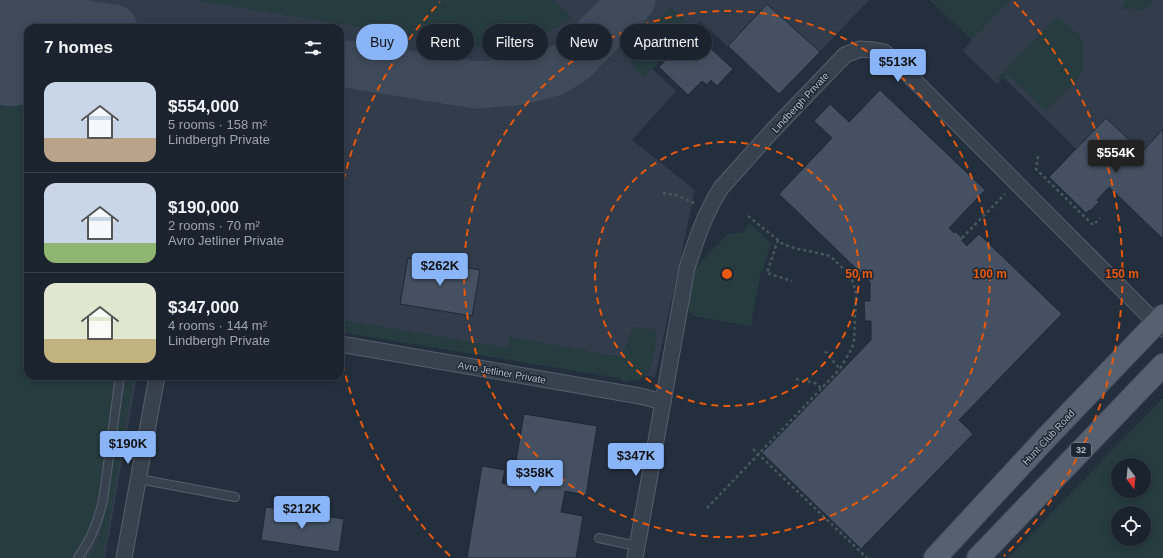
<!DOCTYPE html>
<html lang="en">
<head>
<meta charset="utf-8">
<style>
  :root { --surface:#1b232e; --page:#282f3a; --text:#f1f3f6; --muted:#a0a4aa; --line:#39404a; --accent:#8ab4f8 }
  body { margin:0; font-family:Helvetica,sans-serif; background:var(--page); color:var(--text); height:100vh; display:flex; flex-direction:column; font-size:15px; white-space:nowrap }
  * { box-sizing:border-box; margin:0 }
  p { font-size:13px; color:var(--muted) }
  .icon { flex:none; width:22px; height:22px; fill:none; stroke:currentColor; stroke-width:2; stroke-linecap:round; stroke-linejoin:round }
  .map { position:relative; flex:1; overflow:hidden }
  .details { position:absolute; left:24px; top:24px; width:320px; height:356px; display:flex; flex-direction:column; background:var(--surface); border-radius:12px; box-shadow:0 2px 10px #0003,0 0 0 1px var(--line) }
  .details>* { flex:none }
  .guide { position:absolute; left:356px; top:24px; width:380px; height:36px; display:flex; gap:8px }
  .needle { width:26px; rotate:164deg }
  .fabs { position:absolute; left:1111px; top:458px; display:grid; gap:8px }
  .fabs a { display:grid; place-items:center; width:40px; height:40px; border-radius:50%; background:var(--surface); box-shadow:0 2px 10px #0003,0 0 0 1px var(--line); font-size:20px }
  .price { position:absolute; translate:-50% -34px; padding:0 9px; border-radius:4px; background:var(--accent); color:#111; font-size:13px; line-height:26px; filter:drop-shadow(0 1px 2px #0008) }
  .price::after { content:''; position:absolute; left:50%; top:24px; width:12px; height:9px; margin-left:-6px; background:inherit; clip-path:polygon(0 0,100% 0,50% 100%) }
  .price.active { background:#222; color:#fff }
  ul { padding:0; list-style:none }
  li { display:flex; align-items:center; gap:12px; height:100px; padding:0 20px }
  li+li { border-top:1px solid var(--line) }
  li span { display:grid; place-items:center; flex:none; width:112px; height:80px; border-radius:12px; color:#555 }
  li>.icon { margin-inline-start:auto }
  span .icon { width:48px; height:48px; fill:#fffc; stroke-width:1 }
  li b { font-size:17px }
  h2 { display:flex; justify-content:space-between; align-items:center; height:48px; padding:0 20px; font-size:17px }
  .chip { padding:0 14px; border-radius:18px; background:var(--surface); box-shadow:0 2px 10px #0003,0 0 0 1px var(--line); font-size:14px; line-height:36px }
  .chip.active { background:var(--accent); color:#111 }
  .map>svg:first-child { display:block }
  .airport { fill:#323c4b }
  .green { fill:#263c3f; fill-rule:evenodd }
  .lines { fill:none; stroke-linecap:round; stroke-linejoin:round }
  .taxiway { stroke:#3f4a5a; stroke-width:47 }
  .runway { stroke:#3f4a5a; stroke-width:118 }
  .building { fill:#455162; stroke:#1f2835 }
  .lane-casing { stroke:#565f6c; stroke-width:10 }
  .street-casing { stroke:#565f6c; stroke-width:17 }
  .primary-casing { stroke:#414a57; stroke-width:24 }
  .path { stroke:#44595c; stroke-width:2.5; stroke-dasharray:3 3; stroke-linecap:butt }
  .lane { stroke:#38414e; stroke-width:8 }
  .street { stroke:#38414e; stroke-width:15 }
  .primary { stroke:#56606e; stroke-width:22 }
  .ring { fill:none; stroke:#e8590c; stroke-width:2; stroke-dasharray:7 5 }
  .labels { text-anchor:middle; stroke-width:3; stroke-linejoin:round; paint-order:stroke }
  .shield { fill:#1d2633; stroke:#878f9c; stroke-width:1 }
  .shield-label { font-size:9px; font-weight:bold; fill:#b4bcc9 }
  .street-label { font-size:10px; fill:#b4bcc9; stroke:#1d2633 }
  .centre { fill:#e8590c; stroke:#1d2633; stroke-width:2 }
  .ring-label { font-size:12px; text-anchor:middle; font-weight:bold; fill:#e8590c; stroke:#1d2633; stroke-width:3; stroke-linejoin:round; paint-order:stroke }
</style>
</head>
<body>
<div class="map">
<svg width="1163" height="558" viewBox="0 0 1163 558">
  <rect width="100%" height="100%" fill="#242f3e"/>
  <g class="airport">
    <path d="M0 0H869L779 94 701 22 652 69 676 91 632 140 695 190 655 377 340 326V28H28V376H137L105 558H0Z"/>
    <path d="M930 0H1163V235L1004 78 997 84 963 51 972 40Z"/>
  </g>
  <g class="green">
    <path d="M194 0H553L572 17 545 34 501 50Z"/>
    <path d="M930 0H1011L972 40Z"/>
    <path d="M1126 0H1155L1145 10 1121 8Z"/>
    <path d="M671 7 694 29 643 78C636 69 625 59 630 47Z"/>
    <path d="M1058 16 1081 37 1083 48 1082 72 1074 83 1046 111 1007 74 999 82 996 79Z"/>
    <path d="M0 51 28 56V376H114L103 475 90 529 71 558H0Z"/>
    <path d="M750 223 771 244 763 270 761 272 752 318V327L695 316 690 312 688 306 694 271 699 264 728 234 742 233Z"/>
    <path d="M340 320 508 348 510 337 622 357 633 327 656 330C658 337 656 345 654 352 651 369 649 382 628 380L627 383 620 379 613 377 340 332Z"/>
    <path d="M126 376H134L103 558H87L94 550 102 528Z"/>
    <path d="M1163 398V558H1008ZM1118 465H1144V491H1118ZM1118 513H1144V539H1118Z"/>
  </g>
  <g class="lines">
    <g class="taxiway">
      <path d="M33 0C46 6 58 13 70 19 84 25 100 26 114 28"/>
      <path d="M340 63 476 85 516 82 553 73 574 60 632 0"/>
    </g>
    <path class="runway" d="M12 47 20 0"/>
  </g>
  <g class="building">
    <path d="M767 4 820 52 779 94 728 46Z"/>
    <path d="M680 45 696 61 709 47 733 69 717 86 711 80 707 85 702 81 688 95 659 67Z"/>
    <path d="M880 90 985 190 949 228 954 233 955 231 963 239 962 241 967 246 979 234 1062 314 959 420 973 434 861 549 762 453 871 340V321H865L864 301H870V282L779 194 832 138 814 121 830 104 849 122Z"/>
    <path d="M1106 118 1142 152 1163 129V239L1109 187 1097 200 1099 202 1090 211 1089 210 1086 213 1049 177Z"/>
    <path d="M408 258 480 270 472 316 400 304Z"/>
    <path d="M524 414 597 426 586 495 565 491 561 512 583 516 576 558H467L482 466 505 470 502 483 512 485Z"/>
    <path d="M266 507 344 519 339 552 261 540Z"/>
  </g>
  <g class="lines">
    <defs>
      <g id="lane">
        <path d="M139 479 235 497"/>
        <path d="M599 538 637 546"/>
        <path d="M78 558C91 539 98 523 103 501L120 376"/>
      </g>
      <g id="street">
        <path d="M340 344 640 396 663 402"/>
        <path d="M124 558 157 376"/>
        <path d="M635 558 687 268C696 240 705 213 721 188L772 131 845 55 860 49 874 50 884 52 898 64 1162 329"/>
      </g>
      <g id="primary">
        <path d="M935 558 1046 438 1163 316"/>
        <path d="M978 558 1163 365"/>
      </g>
    </defs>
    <use href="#lane" class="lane-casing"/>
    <use href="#street" class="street-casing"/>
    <use href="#primary" class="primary-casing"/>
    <g class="path">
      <path d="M1038 156 1036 169 1093 225 1100 218"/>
      <path d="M663 193 676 195 694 203"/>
      <path d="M748 216 783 244 797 249 809 251 830 256 851 276 856 293 854 342 852 348 840 369 824 350"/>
      <path d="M962 238 1005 194"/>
      <path d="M778 240 767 273 792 281"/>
      <path d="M796 379 815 383 821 388"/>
      <path d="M753 449 867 558"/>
      <path d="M707 508 840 369"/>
    </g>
    <use href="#lane" class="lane"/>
    <use href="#street" class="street"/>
    <use href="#primary" class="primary"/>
  </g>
  <g class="ring">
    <circle cx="727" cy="274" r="132"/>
    <circle cx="727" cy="274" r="263"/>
    <path d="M450 556A395 395 0 0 1 341 356M341 192A395 395 0 0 1 440 2M1014 2A395 395 0 0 1 1004 556"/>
  </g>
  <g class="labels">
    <rect class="shield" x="1071" y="443" width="20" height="14" rx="3"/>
    <g class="shield-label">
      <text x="1081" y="453">32</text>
    </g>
    <g class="street-label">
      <text transform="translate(800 102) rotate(-47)" y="4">Lindbergh Private</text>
      <text transform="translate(502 372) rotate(10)" y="4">Avro Jetliner Private</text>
      <text transform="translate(1048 437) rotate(-47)" y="4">Hunt Club Road</text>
    </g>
  </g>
  <circle cx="727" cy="274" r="6" class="centre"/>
  <g class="ring-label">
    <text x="859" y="278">50 m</text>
    <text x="990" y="278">100 m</text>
    <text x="1122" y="278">150 m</text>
  </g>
</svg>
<div class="fabs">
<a><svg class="needle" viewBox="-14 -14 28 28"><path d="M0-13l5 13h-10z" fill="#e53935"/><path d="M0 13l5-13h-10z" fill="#a0a4aa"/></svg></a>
<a><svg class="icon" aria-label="locate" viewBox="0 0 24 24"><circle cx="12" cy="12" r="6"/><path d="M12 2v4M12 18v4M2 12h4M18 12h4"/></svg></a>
</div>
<b class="price" style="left:898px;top:83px">$513K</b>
<b class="price active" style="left:1116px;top:174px">$554K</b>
<b class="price" style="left:440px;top:287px">$262K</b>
<b class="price" style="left:128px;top:465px">$190K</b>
<b class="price" style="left:636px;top:477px">$347K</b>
<b class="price" style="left:535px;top:494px">$358K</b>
<b class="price" style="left:302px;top:530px">$212K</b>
<div class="guide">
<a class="chip active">Buy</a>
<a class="chip">Rent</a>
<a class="chip">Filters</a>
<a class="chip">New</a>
<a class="chip">Apartment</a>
</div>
<section class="details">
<h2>7 homes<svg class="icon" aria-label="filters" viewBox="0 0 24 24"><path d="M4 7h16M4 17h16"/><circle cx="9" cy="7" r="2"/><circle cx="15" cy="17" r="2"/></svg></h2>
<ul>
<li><span style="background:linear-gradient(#c9d6e8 70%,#b9a48a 0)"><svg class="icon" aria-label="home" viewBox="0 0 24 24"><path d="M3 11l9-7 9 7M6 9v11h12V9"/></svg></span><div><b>$554,000</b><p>5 rooms · 158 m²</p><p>Lindbergh Private</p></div></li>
<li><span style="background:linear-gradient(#c9d6e8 75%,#8fb573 0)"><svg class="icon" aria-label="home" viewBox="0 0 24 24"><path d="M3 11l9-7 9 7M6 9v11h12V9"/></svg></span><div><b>$190,000</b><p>2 rooms · 70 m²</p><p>Avro Jetliner Private</p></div></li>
<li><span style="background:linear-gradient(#dfe7d0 70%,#c2b280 0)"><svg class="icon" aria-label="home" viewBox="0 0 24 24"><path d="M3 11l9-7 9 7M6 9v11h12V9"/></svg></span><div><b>$347,000</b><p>4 rooms · 144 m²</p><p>Lindbergh Private</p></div></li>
</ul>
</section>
</div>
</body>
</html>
